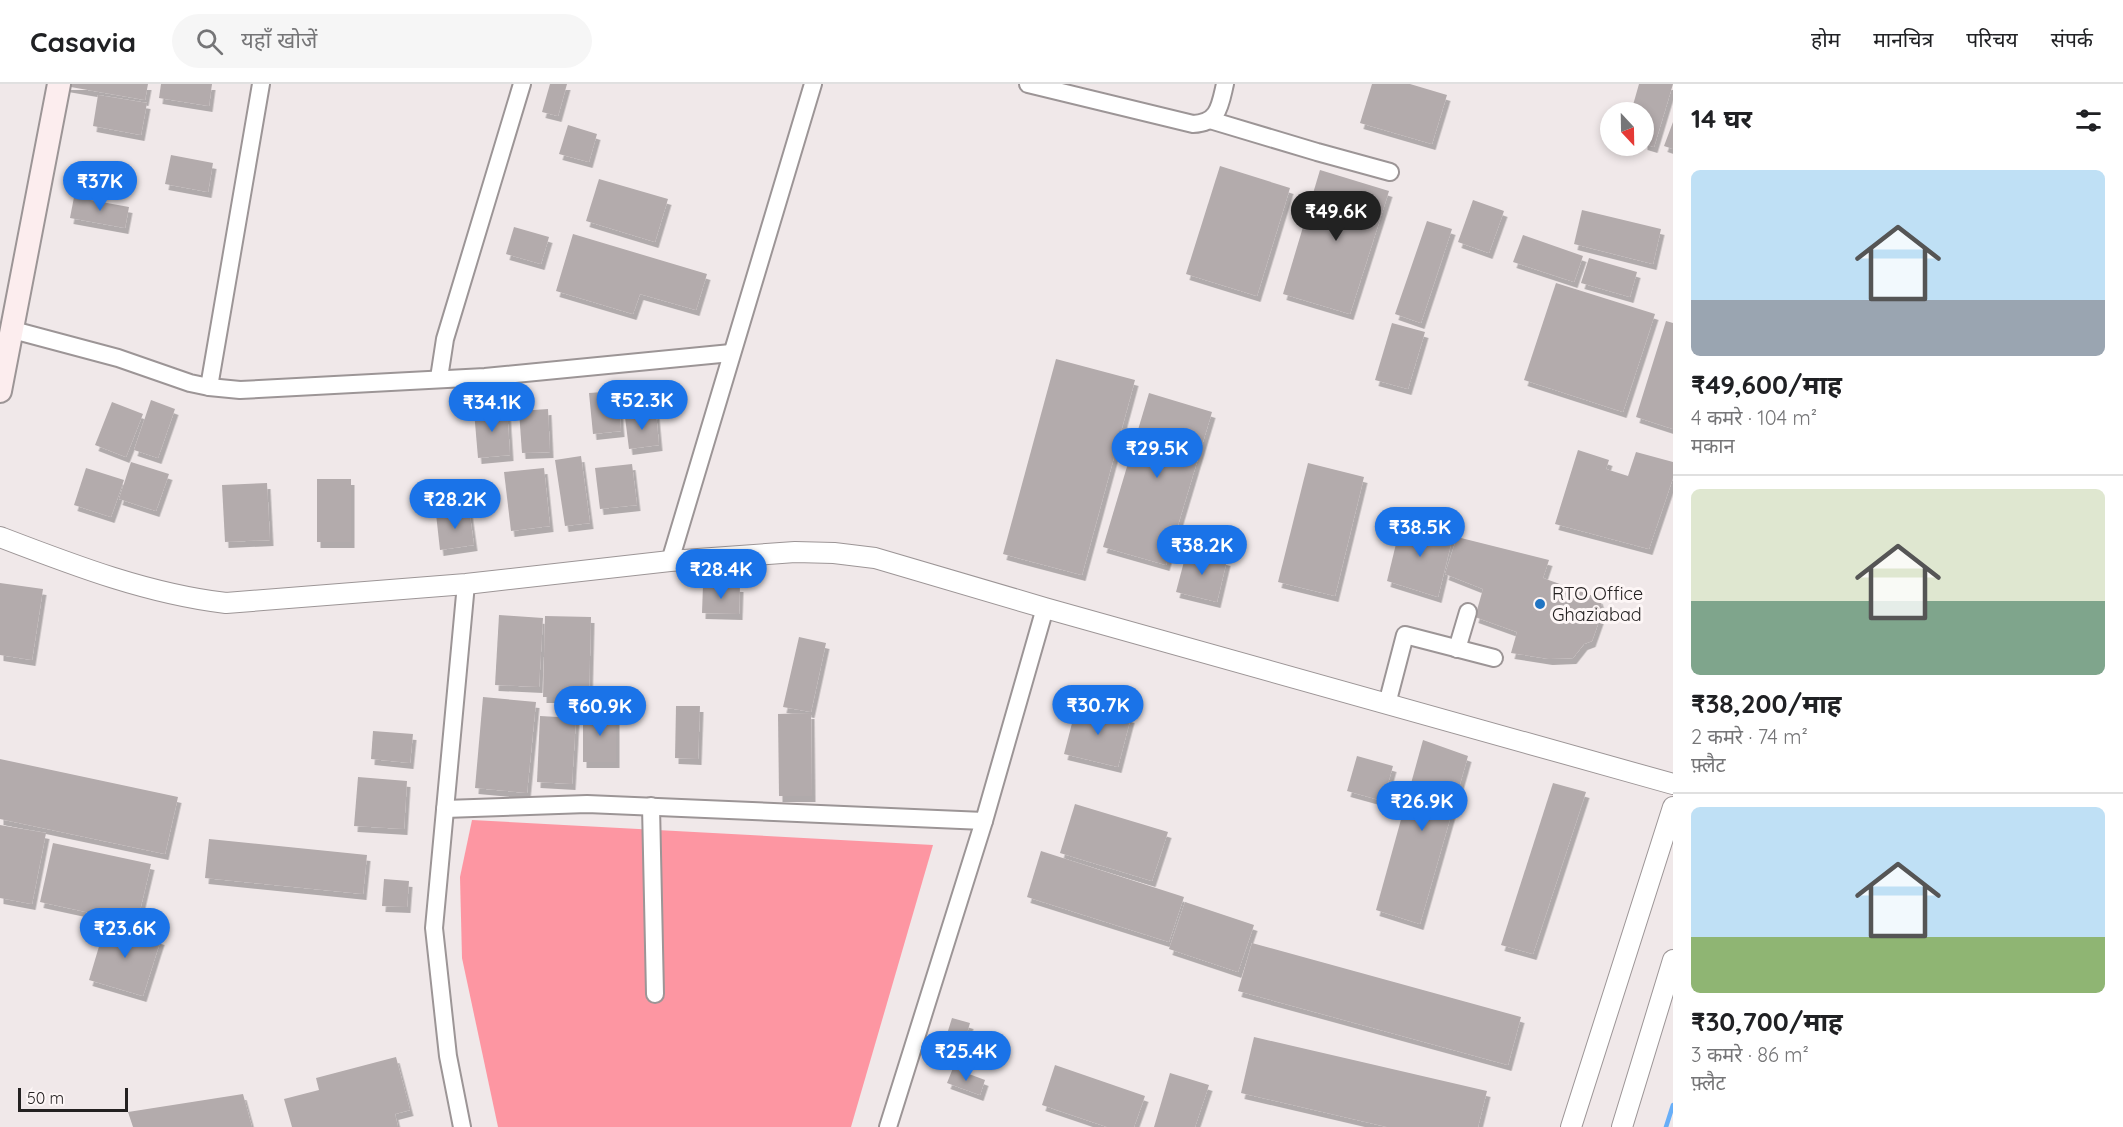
<!DOCTYPE html>
<html lang="hi">
<head>
<meta charset="utf-8">
<style>
  :root { --surface:#fff; --page:#f6f6f6; --text:#202124; --muted:#757577; --line:#e0e0e0; --accent:#1a73e8 }
  body { margin:0; font-family:Quicksand,"Noto Sans Devanagari",sans-serif; background:var(--page); color:var(--text); height:100vh; display:flex; flex-direction:column; font-size:22px; white-space:nowrap }
  * { box-sizing:border-box; margin:0 }
  p { font-size:20px; color:var(--muted) }
  .icon { flex:none; width:33px; height:33px; fill:none; stroke:currentColor; stroke-width:2; stroke-linecap:round; stroke-linejoin:round }
  .map { position:relative; flex:1; overflow:hidden }
  .side { display:flex; flex-direction:column; background:var(--surface); width:450px }
  .side>* { flex:none }
  .needle { width:39px; rotate:158deg }
  .fabs { position:absolute; left:1600px; top:18px; display:grid; gap:12px }
  .fabs a { display:grid; place-items:center; width:54px; height:54px; border-radius:50%; background:var(--surface); box-shadow:0 3px 9px #0003; font-size:30px }
  .scale { position:absolute; left:18px; bottom:15px; width:110px; box-sizing:border-box; padding-left:6px; border:3px solid #242121; border-top:0; font-size:16px; line-height:21px; white-space:nowrap; color:#242121; -webkit-text-stroke:4px #fdf6f6; paint-order:stroke }
  .price { position:absolute; translate:-50% -51px; padding:0 14px; border-radius:21px; background:var(--accent); color:#fff; font-size:20px; line-height:39px; filter:drop-shadow(0 2px 3px #0008) }
  .price::after { content:''; position:absolute; left:50%; top:36px; width:18px; height:14px; margin-left:-9px; background:inherit; clip-path:polygon(0 0,100% 0,50% 100%) }
  .price.active { background:#222; color:#fff }
  ul { padding:0; list-style:none }
  li { display:grid; align-content:center; gap:12px; height:318px; padding:0 18px }
  li+li { border-top:2px solid var(--line) }
  li span { display:grid; place-items:center; height:186px; border-radius:9px; color:#555 }
  li>.icon { margin-inline-start:auto }
  span .icon { width:108px; height:108px; fill:#fffc; stroke-width:1 }
  li b { font-size:26px }
  h2 { display:flex; justify-content:space-between; align-items:center; height:72px; padding:0 18px; font-size:26px }
  header { display:flex; align-items:center; gap:36px; box-sizing:border-box; height:84px; padding:0 30px; background:var(--surface); border-bottom:2px solid var(--line) }
  header strong { font-size:28px }
  nav { display:flex; gap:33px; margin-inline-start:auto; font-size:21px }
  .search { width:420px; height:54px; background:var(--page); display:flex; align-items:center; gap:15px; box-sizing:border-box; padding:0 21px; border-radius:33px; color:var(--muted); font-size:22px }
  main { display:flex; flex:1; min-height:0 }
  .map>svg:first-child { display:block }
  .green { fill:#fd96a2 }
  .lines { fill:none; stroke-linecap:round; stroke-linejoin:round }
  .stream { stroke:#68aef7; stroke-width:4.5 }
  .building { fill:#b3abac; filter:url(#shadow) }
  .minor-casing { stroke:#9c9596; stroke-width:20 }
  .tertiary-casing { stroke:#9c9596; stroke-width:22 }
  .secondary-casing { stroke:#9c9596; stroke-width:26 }
  .minor { stroke:#fff; stroke-width:16 }
  .tertiary { stroke:#fff; stroke-width:20 }
  .secondary { stroke:#fcedee; stroke-width:22 }
  .poi-dot { fill:#2175c3; stroke:#fdf6f6; stroke-width:2 }
  .labels { text-anchor:middle; stroke-width:6; stroke-linejoin:round; paint-order:stroke }
  .poi-label { font-size:18px; fill:#242121; stroke:#fdf6f6; text-anchor:start }
</style>
</head>
<body>
<header>
<strong>Casavia</strong>
<div class="search"><svg class="icon" aria-label="search" viewBox="0 0 24 24"><circle cx="10" cy="10" r="6"/><path d="M15 15l6 6"/></svg>यहाँ खोजें</div>
<nav><a>होम</a><a>मानचित्र</a><a>परिचय</a><a>संपर्क</a></nav>
</header>
<main>
<div class="map">
<svg width="1673" height="1043" viewBox="0 0 1673 1043">
  <defs>
    <filter id="shadow"><feDropShadow dx="3.5" dy="6" stdDeviation="0" flood-color="#0004"/></filter>
  </defs>
  <rect width="100%" height="100%" fill="#f0e8e9"/>
  <path class="green" d="M472 736 933 761 851 1043H498L462 874 460 793Z"/>
  <g class="lines">
    <path class="stream" d="M1666 1043 1673 1021"/>
  </g>
  <g class="building">
    <path d="M66 0H148L145 16 65 2Z"/>
    <path d="M161 0H212L209 22 159 14Z"/>
    <path d="M550 0H567L558 32 542 28Z"/>
    <path d="M1372 0H1410L1447 11 1432 60 1360 39Z"/>
    <path d="M1639 0H1673L1654 63 1644 60V28H1631Z"/>
    <path d="M98 11 147 19 141 51 93 42Z"/>
    <path d="M1673 38V65L1664 62Z"/>
    <path d="M568 41 597 50 589 78 559 70Z"/>
    <path d="M171 71 213 79 208 108 165 100Z"/>
    <path d="M1220 82 1290 104 1257 212 1186 190Z"/>
    <path d="M1320 86 1389 107 1350 230 1283 210Z"/>
    <path d="M599 95 668 115 655 158 586 137Z"/>
    <path d="M74 113 129 123 125 144 70 134Z"/>
    <path d="M1473 116 1504 127 1489 169 1458 158Z"/>
    <path d="M1582 126 1661 145 1653 180 1574 160Z"/>
    <path d="M1427 137 1452 145 1421 239 1395 230Z"/>
    <path d="M514 143 549 153 541 180 506 170Z"/>
    <path d="M573 150 707 190 696 226 640 210 633 230 556 207Z"/>
    <path d="M1523 151 1583 172 1574 198 1513 178Z"/>
    <path d="M1589 174 1637 188 1630 213 1581 199Z"/>
    <path d="M1556 199 1655 230 1623 328 1524 296Z"/>
    <path d="M1666 237 1673 239V345L1636 333Z"/>
    <path d="M1392 239 1425 248 1408 305 1375 296Z"/>
    <path d="M1056 275 1135 296 1082 491 1003 470Z"/>
    <path d="M618 307 621 347 593 350 589 309Z"/>
    <path d="M1149 309 1212 328 1166 481 1103 463Z"/>
    <path d="M151 316 175 325 158 374 134 366Z"/>
    <path d="M112 318 143 330 126 373 95 361Z"/>
    <path d="M507 324 510 371 478 374 474 327Z"/>
    <path d="M548 325 550 368 522 369 519 327Z"/>
    <path d="M656 329 659 361 629 365 625 333Z"/>
    <path d="M1578 366 1609 376 1606 385 1628 392 1636 368 1673 378V394L1649 465 1555 440Z"/>
    <path d="M581 372 590 439 565 442 555 376Z"/>
    <path d="M131 378 169 390 156 427 119 415Z"/>
    <path d="M1308 379 1364 393 1335 512 1278 498Z"/>
    <path d="M632 380 637 421 600 425 595 384Z"/>
    <path d="M86 384 124 396 111 433 74 421Z"/>
    <path d="M544 384 550 442 511 447 504 388Z"/>
    <rect x="317" y="395" width="34" height="63"/>
    <path d="M267 399 270 456 225 458 222 401Z"/>
    <path d="M469 425 474 461 440 466 436 430Z"/>
    <path d="M1402 435 1453 452 1438 513 1387 497Z"/>
    <path d="M1457 453 1549 476 1543 494 1599 514 1603 526 1592 557 1584 560 1573 574 1549 575 1511 569 1517 548 1475 533 1483 505 1445 490Z"/>
    <path d="M1187 466 1227 476 1217 518 1176 508Z"/>
    <path d="M0 499 43 505 32 576 0 571Z"/>
    <path d="M703 501 740 502 739 530 702 529Z"/>
    <path d="M499 531 543 534 539 603 495 601Z"/>
    <path d="M545 532 591 533 589 613H543Z"/>
    <path d="M799 553 826 559 811 628 783 623Z"/>
    <path d="M483 613 536 618 527 709 475 704Z"/>
    <path d="M1077 620 1131 633 1118 683 1064 670Z"/>
    <path d="M676 622H700L698 675 675 674Z"/>
    <path d="M616 628V678H583V629Z"/>
    <path d="M811 629 812 712H779L778 630Z"/>
    <path d="M540 632 576 634 572 700 537 698Z"/>
    <path d="M373 647 413 650 410 679 371 675Z"/>
    <path d="M1423 656 1468 672 1420 840 1376 826Z"/>
    <path d="M1357 672 1393 682 1383 717 1347 707Z"/>
    <path d="M0 675 178 713 165 770 0 735Z"/>
    <path d="M358 693 407 697 404 745 354 742Z"/>
    <path d="M1553 699 1586 708 1533 870 1501 861Z"/>
    <path d="M1075 720 1168 748 1152 797 1060 769Z"/>
    <path d="M0 741 46 749 32 820 0 814Z"/>
    <path d="M209 755 367 771 363 810 205 794Z"/>
    <path d="M53 759 151 780 137 839 40 818Z"/>
    <path d="M1041 767 1184 813 1169 858 1027 813Z"/>
    <path d="M384 795 409 797 407 823 382 822Z"/>
    <path d="M1185 818 1254 841 1238 888 1169 865Z"/>
    <path d="M106 839 161 855 143 912 89 896Z"/>
    <path d="M1252 859 1521 933 1508 981 1238 907Z"/>
    <path d="M952 934 970 939 961 969 943 963Z"/>
    <path d="M1254 953 1487 1007 1478 1043H1387L1241 1009Z"/>
    <path d="M396 973 410 1026 395 1030 398 1043H292L284 1015 319 1006 316 994Z"/>
    <path d="M1055 981 1145 1012 1134 1043H1107L1042 1021Z"/>
    <path d="M953 984 985 996 980 1011 947 999Z"/>
    <path d="M1170 989 1209 1001 1195 1043H1154Z"/>
    <path d="M243 1010 252 1043H133L128 1028Z"/>
  </g>
  <g class="lines">
    <defs>
      <g id="minor">
        <path d="M1028 0 1193 40C1219 39 1220 21 1225 0"/>
        <path d="M1210 36 1317 68 1390 88"/>
        <path d="M13 246 118 274 190 299 209 303 240 306 485 293 731 269"/>
        <path d="M439 294 445 255 522 0"/>
        <path d="M209 303 261 0"/>
        <path d="M670 477 813 0"/>
        <path d="M1457 565 1468 528"/>
        <path d="M1387 620 1405 551 1494 574"/>
        <path d="M651 722 655 910"/>
        <path d="M445 725 587 720 984 737"/>
        <path d="M462 1043 448 972 434 844 466 500"/>
        <path d="M888 1043 984 737 1045 524"/>
      </g>
      <g id="tertiary">
        <path d="M0 453C73 481 148 510 226 519L466 500 670 477 795 468 834 469 875 474 1045 524 1673 700"/>
        <path d="M1571 1043 1673 723"/>
        <path d="M1622 1043 1673 876"/>
      </g>
      <path id="secondary" d="M0 307 59 0"/>
    </defs>
    <use href="#minor" class="minor-casing"/>
    <use href="#tertiary" class="tertiary-casing"/>
    <use href="#secondary" class="secondary-casing"/>
    <use href="#minor" class="minor"/>
    <use href="#tertiary" class="tertiary"/>
    <use href="#secondary" class="secondary"/>
  </g>
  <circle class="poi-dot" cx="1540" cy="520" r="6"/>
  <g class="labels">
    <g class="poi-label">
      <text x="1552" y="516">RTO Office<tspan x="1552" dy="21">Ghaziabad</tspan></text>
    </g>
  </g>
</svg>
<div class="fabs">
<a><svg class="needle" viewBox="-14 -14 28 28"><path d="M0-13l5 13h-10z" fill="#e53935"/><path d="M0 13l5-13h-10z" fill="#757577"/></svg></a>
</div>
<div class="scale">50 m</div>
<b class="price" style="left:100px;top:128px">₹37K</b>
<b class="price active" style="left:1336px;top:158px">₹49.6K</b>
<b class="price" style="left:642px;top:347px">₹52.3K</b>
<b class="price" style="left:492px;top:349px">₹34.1K</b>
<b class="price" style="left:1157px;top:395px">₹29.5K</b>
<b class="price" style="left:455px;top:446px">₹28.2K</b>
<b class="price" style="left:1420px;top:474px">₹38.5K</b>
<b class="price" style="left:1202px;top:492px">₹38.2K</b>
<b class="price" style="left:721px;top:516px">₹28.4K</b>
<b class="price" style="left:1098px;top:652px">₹30.7K</b>
<b class="price" style="left:600px;top:653px">₹60.9K</b>
<b class="price" style="left:1422px;top:748px">₹26.9K</b>
<b class="price" style="left:125px;top:875px">₹23.6K</b>
<b class="price" style="left:966px;top:998px">₹25.4K</b>
</div>
<section class="side">
<h2>14 घर<svg class="icon" aria-label="filters" viewBox="0 0 24 24"><path d="M4 7h16M4 17h16"/><circle cx="9" cy="7" r="2"/><circle cx="15" cy="17" r="2"/></svg></h2>
<ul>
<li><span style="background:linear-gradient(#bfe0f5 70%,#9aa5b1 0)"><svg class="icon" aria-label="home" viewBox="0 0 24 24"><path d="M3 11l9-7 9 7M6 9v11h12V9"/></svg></span><div><b>₹49,600/माह</b><p>4 कमरे · 104 m²</p><p>मकान</p></div></li>
<li><span style="background:linear-gradient(#dfe7d0 60%,#7fa58c 0)"><svg class="icon" aria-label="home" viewBox="0 0 24 24"><path d="M3 11l9-7 9 7M6 9v11h12V9"/></svg></span><div><b>₹38,200/माह</b><p>2 कमरे · 74 m²</p><p>फ़्लैट</p></div></li>
<li><span style="background:linear-gradient(#bfe0f5 70%,#8fb573 0)"><svg class="icon" aria-label="home" viewBox="0 0 24 24"><path d="M3 11l9-7 9 7M6 9v11h12V9"/></svg></span><div><b>₹30,700/माह</b><p>3 कमरे · 86 m²</p><p>फ़्लैट</p></div></li>
</ul>
</section>
</main>
</body>
</html>
